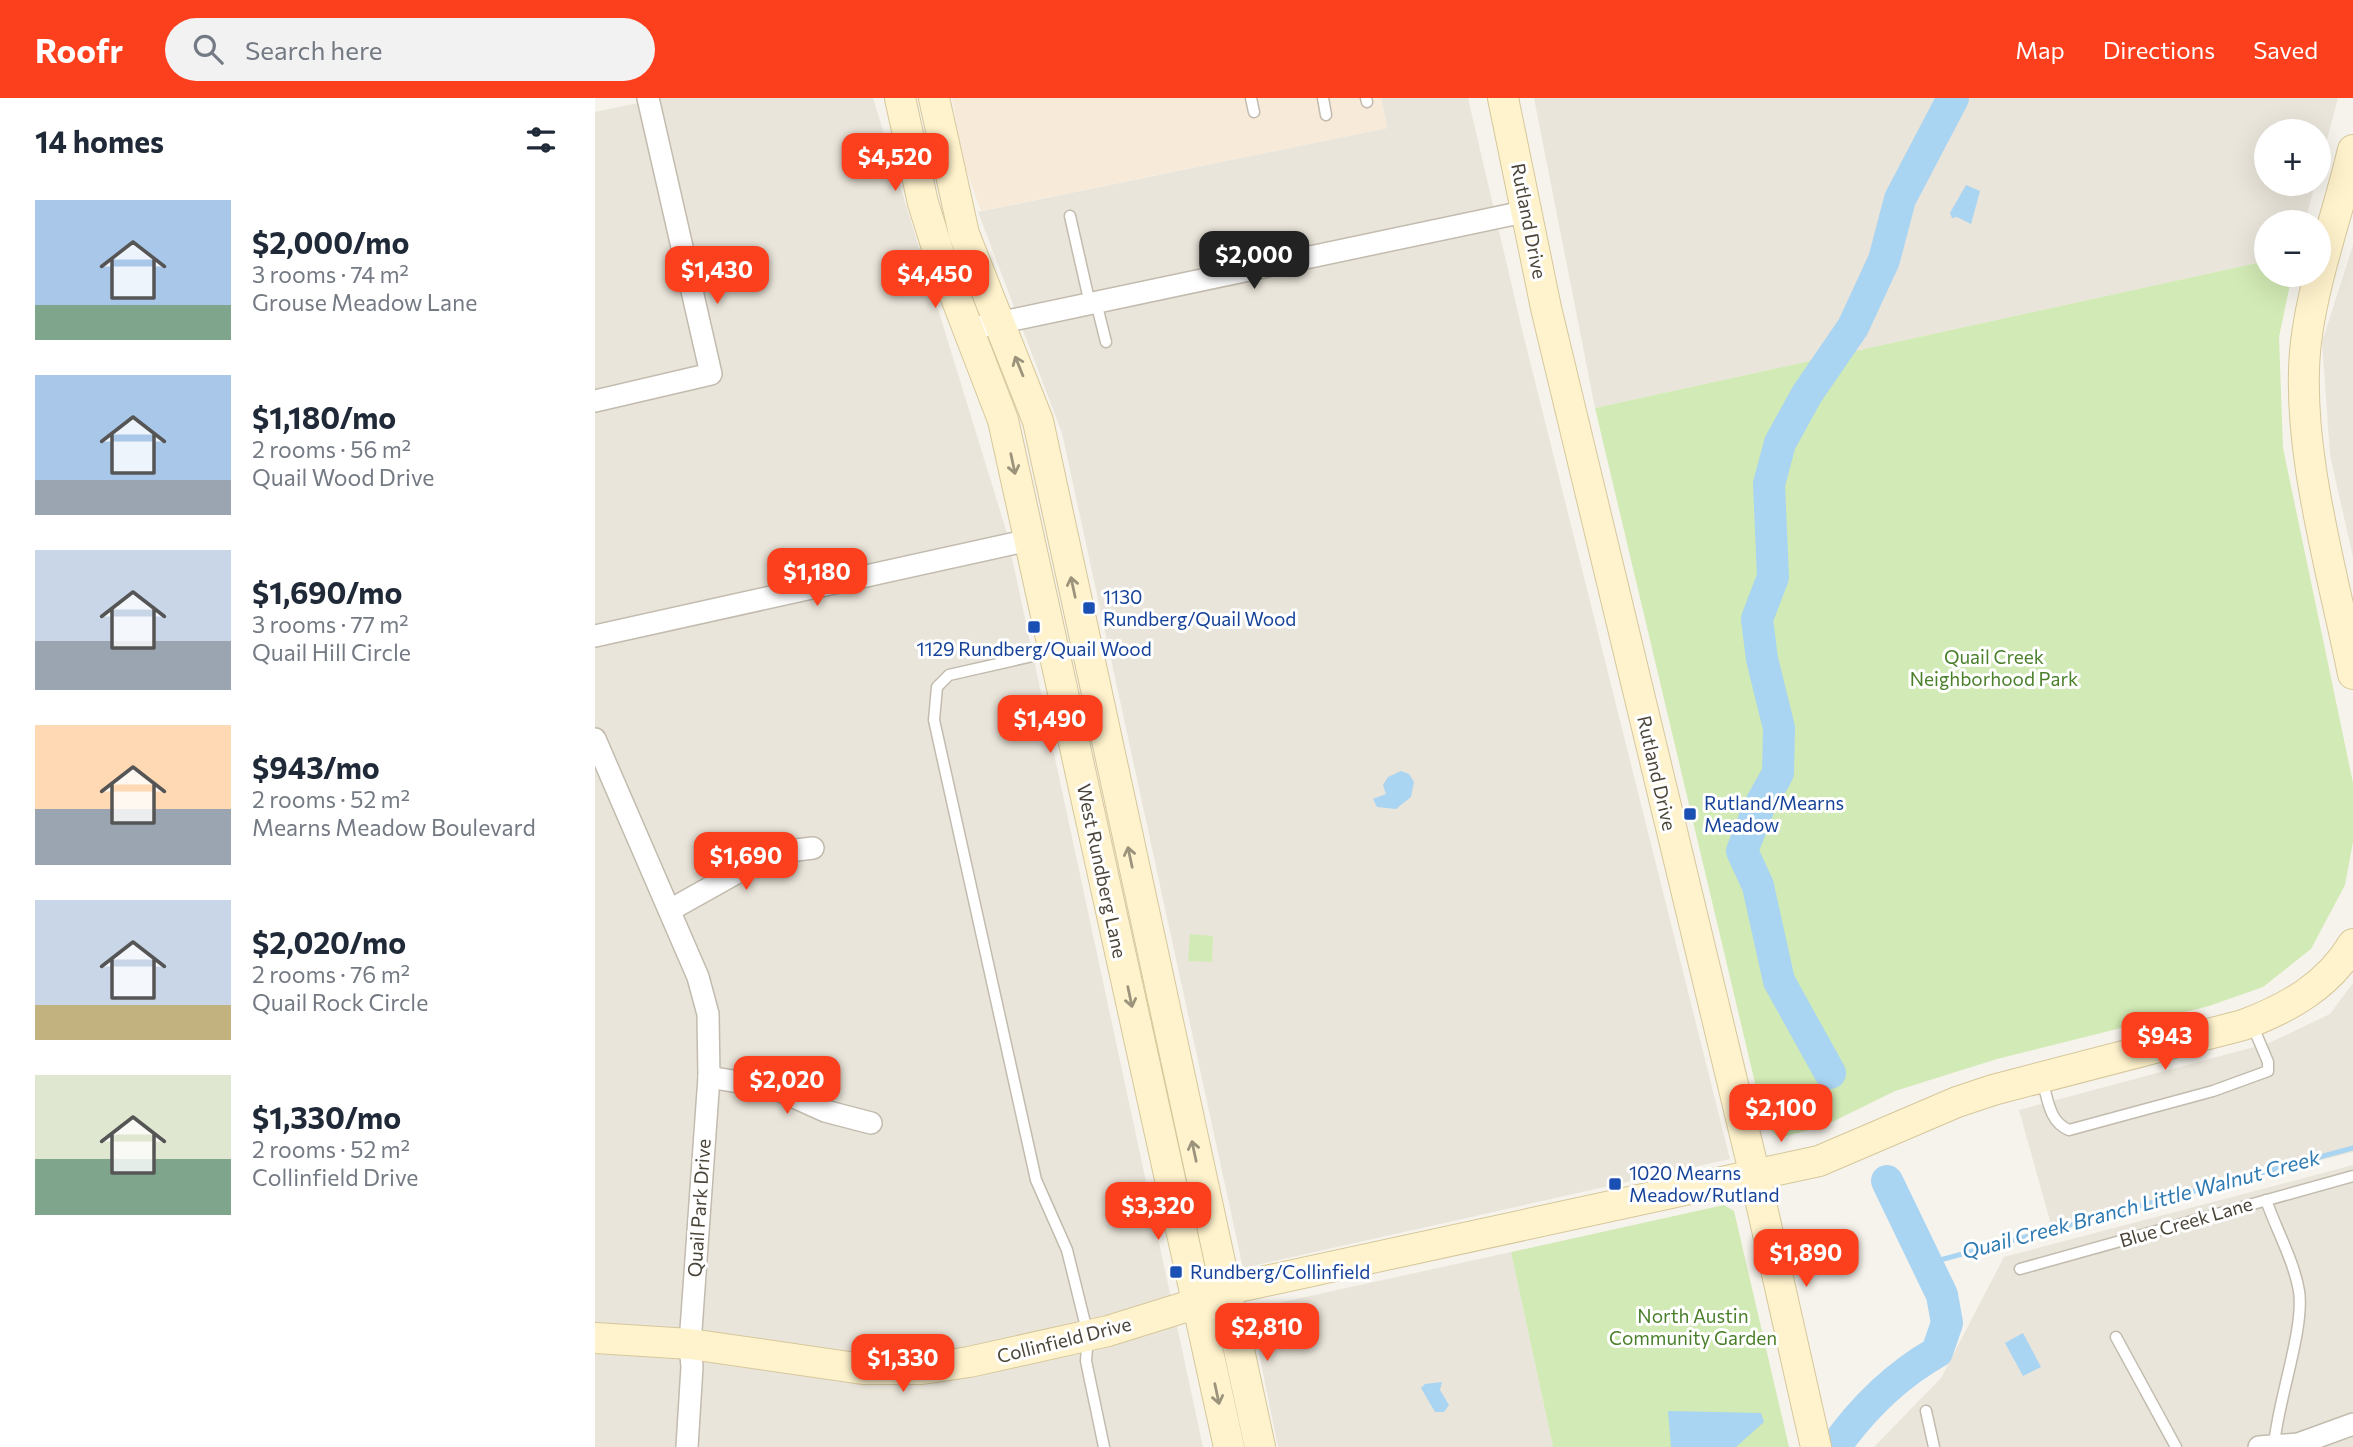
<!DOCTYPE html>
<html lang="en">
<head>
<meta charset="utf-8">
<style>
  :root { --surface:#fff; --page:#f2f2f3; --text:#1f2937; --muted:#747a83; --accent:#fc3f1d }
  body { margin:0; font-family:Commissioner,sans-serif; background:var(--page); color:var(--text); height:100vh; display:flex; flex-direction:column; font-size:26px; white-space:nowrap }
  * { box-sizing:border-box; margin:0 }
  p { font-size:23px; color:var(--muted) }
  .icon { flex:none; width:38px; height:38px; fill:none; stroke:currentColor; stroke-width:2; stroke-linecap:round; stroke-linejoin:round }
  .map { position:relative; flex:1; overflow:hidden }
  .details { display:flex; flex-direction:column; background:var(--surface); width:595px }
  .details>* { flex:none }
  .controls { position:absolute; left:1659px; top:21px; display:grid; gap:14px }
  .controls a { display:grid; place-items:center; width:77px; height:77px; border-radius:50%; background:var(--surface); box-shadow:0 7px 28px #0002; font-size:35px }
  .price { position:absolute; translate:-50% -60px; padding:0 16px; border-radius:14px; background:var(--accent); color:#fff; font-size:23px; line-height:46px; filter:drop-shadow(0 2px 4px #0008) }
  .price::after { content:''; position:absolute; left:50%; top:42px; width:21px; height:16px; margin-left:-10px; background:inherit; clip-path:polygon(0 0,100% 0,50% 100%) }
  .price.current { background:#222; color:#fff }
  ul { padding:0; list-style:none }
  li { display:flex; align-items:center; gap:21px; height:175px; padding:0 35px }
  li span { display:grid; place-items:center; flex:none; width:196px; height:140px; border-radius:0px; color:#555 }
  li>.icon { margin-inline-start:auto }
  span .icon { width:84px; height:84px; fill:#fffc; stroke-width:1 }
  li b { font-size:30px }
  h2 { display:flex; justify-content:space-between; align-items:center; height:84px; padding:0 35px; font-size:30px }
  header { display:flex; align-items:center; gap:42px; box-sizing:border-box; height:98px; padding:0 35px; background:var(--accent); color:#fff }
  header strong { font-size:33px }
  nav { display:flex; gap:38px; margin-inline-start:auto; font-size:24px }
  .search { width:490px; height:63px; background:var(--page); display:flex; align-items:center; gap:18px; box-sizing:border-box; padding:0 24px; border-radius:38px; color:var(--muted); font-size:26px }
  main { display:flex; flex:1; min-height:0 }
  .map>svg:first-child { display:block }
  .residential { fill:#eae5da }
  .commercial { fill:#f7ead8 }
  .green { fill:#d2eab5 }
  .water { fill:#a9d4f2 }
  .lines { fill:none; stroke-linecap:round; stroke-linejoin:round }
  .stream { stroke:#a9d4f2; stroke-width:5 }
  .river { stroke:#a9d4f2; stroke-width:32 }
  .lane-casing { stroke:#c2bbae; stroke-width:13 }
  .street-casing { stroke:#c2bbae; stroke-width:24 }
  .secondary-casing { stroke:#d6c79b; stroke-width:32 }
  .lane { stroke:#fff; stroke-width:10 }
  .street { stroke:#fff; stroke-width:21 }
  .secondary { stroke:#fff3cd; stroke-width:30 }
  .oneway { stroke:#9c937c }
  .transit-dot { fill:#1a4fb4; stroke:#fff; stroke-width:2.5 }
  .labels { text-anchor:middle; stroke-width:6; stroke-linejoin:round; paint-order:stroke }
  .street-label { font-size:19px; fill:#4b4439; stroke:#fff }
  .transit-label { font-size:19px; fill:#164399; stroke:#fff; text-anchor:start }
  .park-label { font-size:19px; fill:#4a7f2a; stroke:#fff }
  .water-label { font-size:21px; font-style:italic; fill:#2e7ab2; stroke:#fff }
</style>
</head>
<body>
<header>
<strong>Roofr</strong>
<div class="search"><svg class="icon" aria-label="search" viewBox="0 0 24 24"><circle cx="10" cy="10" r="6"/><path d="M15 15l6 6"/></svg>Search here</div>
<nav><a>Map</a><a>Directions</a><a>Saved</a></nav>
</header>
<main>
<section class="details">
<h2>14 homes<svg class="icon" aria-label="filters" viewBox="0 0 24 24"><path d="M4 7h16M4 17h16"/><circle cx="9" cy="7" r="2"/><circle cx="15" cy="17" r="2"/></svg></h2>
<ul>
<li><span style="background:linear-gradient(#a9c7e8 75%,#7fa58c 0)"><svg class="icon" aria-label="home" viewBox="0 0 24 24"><path d="M3 11l9-7 9 7M6 9v11h12V9"/></svg></span><div><b>$2,000/mo</b><p>3 rooms · 74 m²</p><p>Grouse Meadow Lane</p></div></li>
<li><span style="background:linear-gradient(#a9c7e8 75%,#9aa5b1 0)"><svg class="icon" aria-label="home" viewBox="0 0 24 24"><path d="M3 11l9-7 9 7M6 9v11h12V9"/></svg></span><div><b>$1,180/mo</b><p>2 rooms · 56 m²</p><p>Quail Wood Drive</p></div></li>
<li><span style="background:linear-gradient(#c9d6e8 65%,#9aa5b1 0)"><svg class="icon" aria-label="home" viewBox="0 0 24 24"><path d="M3 11l9-7 9 7M6 9v11h12V9"/></svg></span><div><b>$1,690/mo</b><p>3 rooms · 77 m²</p><p>Quail Hill Circle</p></div></li>
<li><span style="background:linear-gradient(#ffd9b3 60%,#9aa5b1 0)"><svg class="icon" aria-label="home" viewBox="0 0 24 24"><path d="M3 11l9-7 9 7M6 9v11h12V9"/></svg></span><div><b>$943/mo</b><p>2 rooms · 52 m²</p><p>Mearns Meadow Boulevard</p></div></li>
<li><span style="background:linear-gradient(#c9d6e8 75%,#c2b280 0)"><svg class="icon" aria-label="home" viewBox="0 0 24 24"><path d="M3 11l9-7 9 7M6 9v11h12V9"/></svg></span><div><b>$2,020/mo</b><p>2 rooms · 76 m²</p><p>Quail Rock Circle</p></div></li>
<li><span style="background:linear-gradient(#dfe7d0 60%,#7fa58c 0)"><svg class="icon" aria-label="home" viewBox="0 0 24 24"><path d="M3 11l9-7 9 7M6 9v11h12V9"/></svg></span><div><b>$1,330/mo</b><p>2 rooms · 52 m²</p><p>Collinfield Drive</p></div></li>
</ul>
</section>
<div class="map">
<svg width="1758" height="1349" viewBox="0 0 1758 1349">
  <rect width="100%" height="100%" fill="#f6f3ec"/>
  <g class="residential">
    <path d="M67 0H278L411 432 608 1349H0V14Z"/>
    <path d="M786 0H873L929 240 1135 1061 648 1170 467 335 383 114 792 30Z"/>
    <path d="M939 0H1743L1724 72V33H1671V86H1720L1710 124H1671V163L1000 310Z"/>
    <path d="M1758 147V459L1735 357 1727 244Z"/>
    <path d="M1758 885V1054L1457 1130 1424 1012 1674 945 1735 916Z"/>
    <path d="M1758 1067V1349H1279L1346 1280 1409 1159Z"/>
    <path d="M916 1154 958 1349H683L655 1211Z"/>
  </g>
  <path class="commercial" d="M357 0H786L792 30 386 113 368 63Z"/>
  <g class="green">
    <path d="M1671 163V177H1697L1684 239 1688 350 1758 685V744L1750 787 1716 851 1668 889 1614 908 1402 961 1300 993 1229 1028 1184 1040 1170 1027 1000 310Z"/>
    <path d="M595 836 618 838 617 864 593 863Z"/>
    <path d="M1129 1107 1139 1113 1194 1349H958L916 1154Z"/>
  </g>
  <g class="water">
    <path d="M1371 87 1385 93 1376 126 1362 119 1357 120 1355 115Z"/>
    <path d="M806 673 814 676 819 684 816 699 801 711 782 709 778 701 791 696 788 687 793 679Z"/>
    <path d="M1428 1235 1446 1269 1428 1278 1410 1245Z"/>
    <path d="M847 1284 845 1292 854 1307 849 1314H840L826 1290 830 1286Z"/>
    <path d="M1073 1313 1166 1315 1169 1324 1141 1349H1076Z"/>
  </g>
  <g class="lines">
    <path class="stream" d="M1334 1165 1758 1050"/>
    <g class="river">
      <path d="M1235 975 1184 883 1163 788 1147 753 1164 709 1183 675 1184 630 1167 561 1162 521 1178 479 1174 386 1185 345 1212 296 1258 229 1289 162 1305 101 1358 0"/>
      <path d="M1240 1349C1267 1311 1302 1277 1342 1254L1352 1225 1347 1197 1292 1083"/>
    </g>
    <defs>
      <g id="lane">
        <path d="M656 0 659 14"/>
        <path d="M728 0 731 17"/>
        <path d="M771 0 772 4"/>
        <path d="M475 118 495 206"/>
        <path d="M501 204 511 244"/>
        <path d="M455 554 354 577 342 589 339 622 441 1082 472 1152 493 1237 491 1263 509 1349"/>
        <path d="M1447 982C1453 1001 1454 1024 1474 1032L1618 993 1673 973V964L1656 924"/>
        <path d="M1671 1102C1681 1131 1699 1163 1704 1193 1710 1230 1682 1305 1679 1348"/>
        <path d="M1425 1171 1758 1078"/>
        <path d="M1521 1239 1581 1349"/>
        <path d="M1331 1313 1339 1349"/>
      </g>
      <g id="street">
        <path d="M375 231 933 113"/>
        <path d="M0 303 116 276 53 0"/>
        <path d="M0 538 434 442"/>
        <path d="M0 641 103 879 113 916 114 979 95 1246 97 1269 92 1349"/>
        <path d="M75 812 177 755 218 750"/>
        <path d="M114 979 179 990 230 1013 276 1025"/>
        <path d="M1664 1349 1703 1346 1758 1326"/>
      </g>
      <g id="secondary">
        <path d="M305 0 328 105 343 153 408 322 634 1349"/>
        <path d="M339 0 369 136 443 323 665 1349"/>
        <path d="M908 0 951 210 1160 1078 1221 1349"/>
        <path d="M1758 52C1743 116 1719 179 1711 244 1699 346 1738 475 1758 576"/>
        <path d="M0 1240 95 1246 268 1271H327L374 1264 513 1233 603 1205 629 1192 1224 1063 1362 1004 1398 992 1648 927C1693 910 1733 888 1758 846"/>
      </g>
    </defs>
    <use href="#lane" class="lane-casing"/>
    <use href="#street" class="street-casing"/>
    <use href="#secondary" class="secondary-casing"/>
    <use href="#lane" class="lane"/>
    <use href="#street" class="street"/>
    <use href="#secondary" class="secondary"/>
  </g>
  <defs><path id="oneway-shaft" d="M-6 0H5M1.5-3L5.5 0L1.5 3" fill="none" stroke-width="1.6" stroke-linecap="round" stroke-linejoin="round" transform="scale(1.75)"/></defs>
  <g class="oneway">
    <use href="#oneway-shaft" transform="translate(424 268) rotate(-112)"/>
    <use href="#oneway-shaft" transform="translate(418 366) rotate(78)"/>
    <use href="#oneway-shaft" transform="translate(478 489) rotate(-102)"/>
    <use href="#oneway-shaft" transform="translate(535 759) rotate(-102)"/>
    <use href="#oneway-shaft" transform="translate(535 899) rotate(78)"/>
    <use href="#oneway-shaft" transform="translate(599 1053) rotate(-102)"/>
    <use href="#oneway-shaft" transform="translate(622 1296) rotate(78)"/>
  </g>
  <g class="transit-dot">
    <rect x="487" y="503" width="14" height="14" rx="3.5"/>
    <rect x="432" y="522" width="14" height="14" rx="3.5"/>
    <rect x="1088" y="709" width="14" height="14" rx="3.5"/>
    <rect x="1013" y="1079" width="14" height="14" rx="3.5"/>
    <rect x="574" y="1167" width="14" height="14" rx="3.5"/>
  </g>
  <g class="labels">
    <g class="street-label">
      <text transform="translate(934 123) rotate(79)" y="7">Rutland Drive</text>
      <text transform="translate(1062 675) rotate(77)" y="7">Rutland Drive</text>
      <text transform="translate(507 773) rotate(78)" y="7">West Rundberg Lane</text>
      <text transform="translate(104 1110) rotate(-86)" y="7">Quail Park Drive</text>
      <text transform="translate(1591 1124) rotate(-16)" y="7">Blue Creek Lane</text>
      <text transform="translate(469 1242) rotate(-14)" y="7">Collinfield Drive</text>
    </g>
    <g class="transit-label">
      <text x="508" y="506">1130<tspan x="508" dy="22">Rundberg/Quail Wood</tspan></text>
      <text x="439" y="558" text-anchor="middle">1129 Rundberg/Quail Wood</text>
      <text x="1109" y="712">Rutland/Mearns<tspan x="1109" dy="22">Meadow</tspan></text>
      <text x="1034" y="1082">1020 Mearns<tspan x="1034" dy="22">Meadow/Rutland</tspan></text>
      <text x="595" y="1181">Rundberg/Collinfield</text>
    </g>
    <g class="park-label">
      <text x="1399" y="566">Quail Creek<tspan x="1399" dy="22">Neighborhood Park</tspan></text>
      <text x="1098" y="1225">North Austin<tspan x="1098" dy="22">Community Garden</tspan></text>
    </g>
    <g class="water-label">
      <text transform="translate(1546 1107) rotate(-15)" y="7">Quail Creek Branch Little Walnut Creek</text>
    </g>
  </g>
</svg>
<div class="controls">
<a>+</a>
<a>−</a>
</div>
<b class="price" style="left:300px;top:95px">$4,520</b>
<b class="price current" style="left:659px;top:193px">$2,000</b>
<b class="price" style="left:122px;top:208px">$1,430</b>
<b class="price" style="left:340px;top:212px">$4,450</b>
<b class="price" style="left:222px;top:510px">$1,180</b>
<b class="price" style="left:455px;top:657px">$1,490</b>
<b class="price" style="left:151px;top:794px">$1,690</b>
<b class="price" style="left:1570px;top:974px">$943</b>
<b class="price" style="left:192px;top:1018px">$2,020</b>
<b class="price" style="left:1186px;top:1046px">$2,100</b>
<b class="price" style="left:563px;top:1144px">$3,320</b>
<b class="price" style="left:1211px;top:1191px">$1,890</b>
<b class="price" style="left:672px;top:1265px">$2,810</b>
<b class="price" style="left:308px;top:1296px">$1,330</b>
</div>
</main>
</body>
</html>
